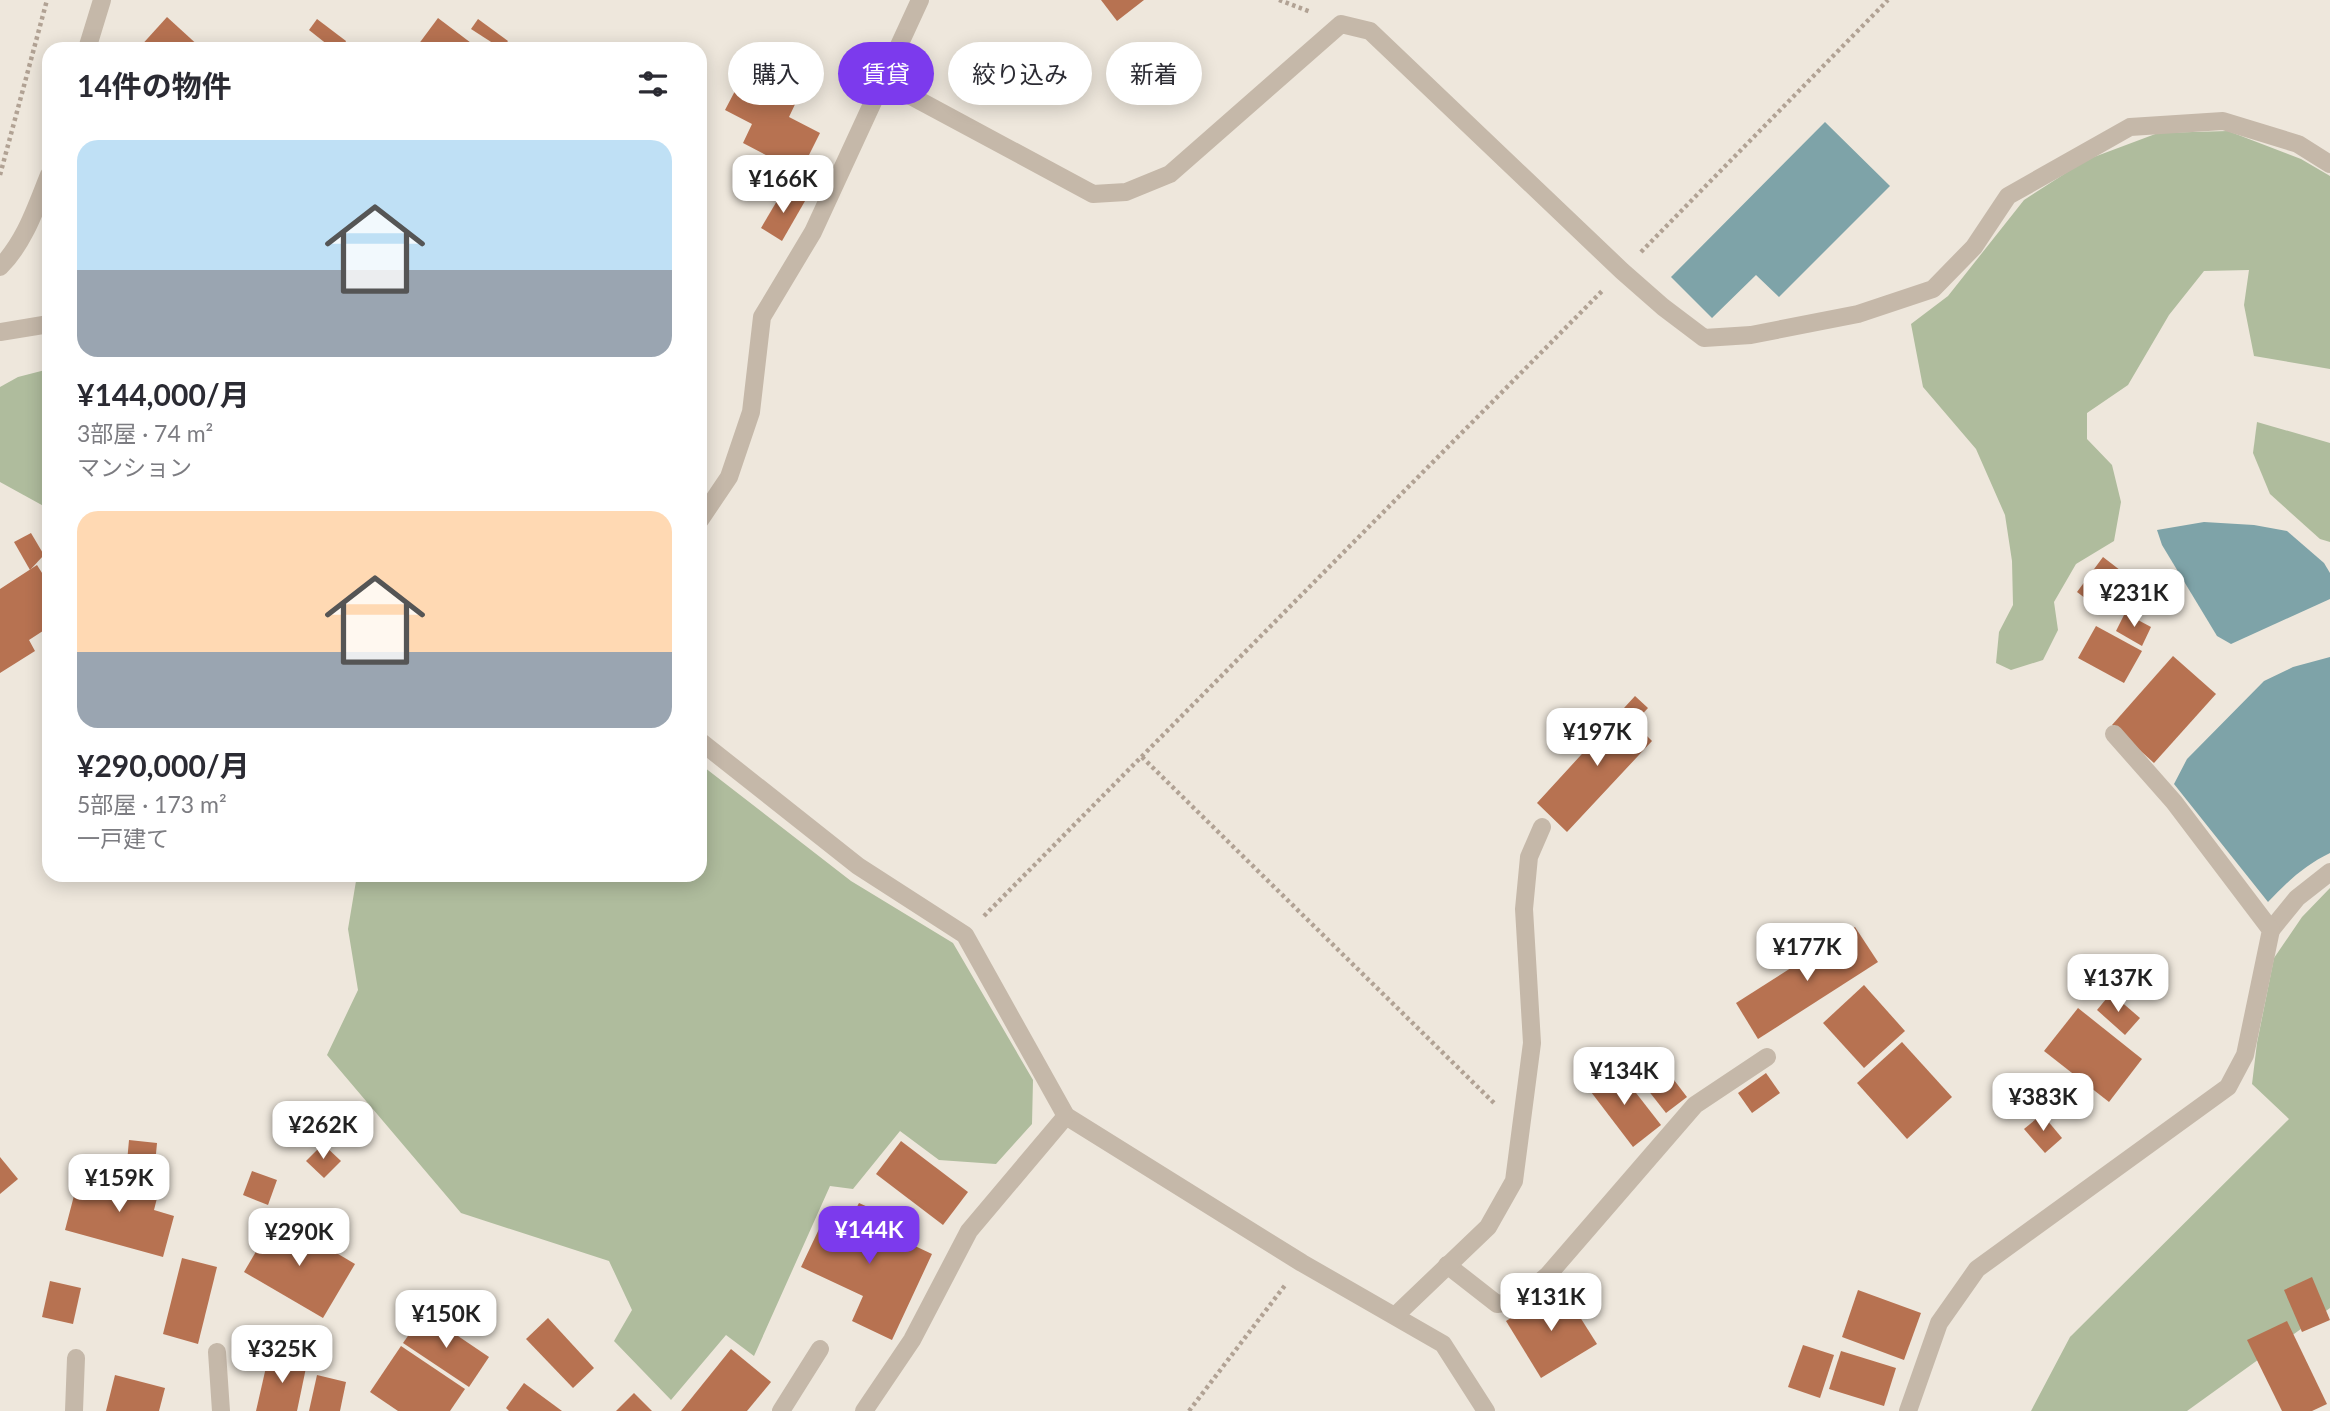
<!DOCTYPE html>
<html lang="ja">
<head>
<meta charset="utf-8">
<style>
  :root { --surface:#fff; --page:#f2f2f3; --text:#2b2b33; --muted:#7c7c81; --accent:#7c3aed }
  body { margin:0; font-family:Lato,"Noto Sans JP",sans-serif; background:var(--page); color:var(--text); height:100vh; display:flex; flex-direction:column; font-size:26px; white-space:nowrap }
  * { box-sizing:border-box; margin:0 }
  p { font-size:23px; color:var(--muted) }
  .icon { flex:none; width:38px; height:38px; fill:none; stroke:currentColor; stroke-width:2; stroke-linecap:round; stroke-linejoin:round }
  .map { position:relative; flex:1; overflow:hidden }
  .side { position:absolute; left:42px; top:42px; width:665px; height:840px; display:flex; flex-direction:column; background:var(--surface); border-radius:21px; box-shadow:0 4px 18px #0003 }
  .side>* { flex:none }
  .hud { position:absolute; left:728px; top:42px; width:665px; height:63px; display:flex; gap:14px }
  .price { position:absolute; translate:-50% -60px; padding:0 16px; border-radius:14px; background:#fff; color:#222; font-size:23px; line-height:46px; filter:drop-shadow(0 2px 4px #0008) }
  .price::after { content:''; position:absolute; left:50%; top:42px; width:21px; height:16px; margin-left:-10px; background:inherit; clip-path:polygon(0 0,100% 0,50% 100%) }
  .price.active { background:var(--accent); color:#fff }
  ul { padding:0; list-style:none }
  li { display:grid; align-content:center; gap:14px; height:371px; padding:0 35px }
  li span { display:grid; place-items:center; height:217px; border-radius:21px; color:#555 }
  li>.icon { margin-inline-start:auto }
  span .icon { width:126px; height:126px; fill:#fffc; stroke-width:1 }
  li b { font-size:30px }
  h2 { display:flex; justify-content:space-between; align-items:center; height:84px; padding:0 35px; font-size:30px }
  .pill { padding:0 24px; border-radius:32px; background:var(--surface); box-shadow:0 4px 18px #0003; font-size:24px; line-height:63px }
  .pill.active { background:var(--accent); color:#fff }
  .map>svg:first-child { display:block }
  .green { fill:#afbc9d }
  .water { fill:#7ea3a8 }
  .building { fill:#b77251 }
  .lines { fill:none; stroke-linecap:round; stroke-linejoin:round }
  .path { stroke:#b1a294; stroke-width:4.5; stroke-dasharray:3.5 3.5; stroke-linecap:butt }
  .minor { stroke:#c5b8a9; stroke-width:18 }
</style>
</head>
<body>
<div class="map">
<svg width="2330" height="1411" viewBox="0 0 2330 1411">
  <rect width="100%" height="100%" fill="#eee7dc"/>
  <g class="green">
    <path d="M2228 131 2301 159 2330 176V369L2254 356 2244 305 2249 270 2204 271 2169 315 2128 385 2087 413V439L2112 465 2121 502 2114 541 2076 564 2054 602 2058 630 2043 660 2011 670 1996 663 1999 632 2013 605 2012 561 2005 515 1976 449 1923 387 1911 324 1948 296 2024 200 2086 160 2158 133Z"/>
    <path d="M49 369V509L0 482V387L18 377Z"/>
    <path d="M2257 422 2330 443V542L2320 539 2270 494 2253 453Z"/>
    <path d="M700 764 851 881 953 943 1033 1080 1032 1124 996 1164 939 1160 900 1131 853 1189 830 1186 754 1356 726 1335 671 1400 614 1341 632 1310 609 1261 461 1213 327 1055 358 990 348 929 357 875H700Z"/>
    <path d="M2330 888V1308L2187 1411H2031L2070 1337 2289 1119 2252 1084 2257 1043 2274 958 2302 917Z"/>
  </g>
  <g class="water">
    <path d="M1825 122 1890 186 1779 297 1756 275 1712 318 1671 277Z"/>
    <path d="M2204 522 2254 525 2287 531 2324 563 2330 573V599L2231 644 2217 636 2162 545 2157 530Z"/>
    <path d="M2330 657V853C2305 865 2287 882 2268 902L2174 784 2187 759 2264 681 2293 667Z"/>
  </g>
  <g class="building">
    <path d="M1101 0H1144L1117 21Z"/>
    <path d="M167 17 202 49H138Z"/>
    <path d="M438 18 479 49H415Z"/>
    <path d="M317 19 346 41 343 49H333L309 30Z"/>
    <path d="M478 19 508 41 502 49 471 29Z"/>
    <path d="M746 70 798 98 789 117 820 133 800 173 743 143 752 124 725 110Z"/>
    <path d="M784 189 805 201 782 241 761 228Z"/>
    <path d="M31 533 44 555 30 570 14 542Z"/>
    <path d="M2103 557 2129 577 2120 589 2114 584 2097 607 2077 592Z"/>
    <path d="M37 565 49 584V627L29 640 35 651 0 673V589Z"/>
    <path d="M2125 613 2151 627 2142 646 2116 631Z"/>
    <path d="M2096 626 2142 651 2124 683 2078 658Z"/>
    <path d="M2173 656 2216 694 2154 763 2112 725Z"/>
    <path d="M1635 696 1648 708 1634 723 1652 741 1567 832 1537 803Z"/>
    <path d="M1855 927 1878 962 1758 1039 1736 1003Z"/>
    <path d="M1864 985 1905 1031 1864 1068 1823 1023Z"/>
    <path d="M2111 993 2140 1018 2125 1035 2097 1010Z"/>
    <path d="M2078 1008 2142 1059 2109 1102 2044 1051Z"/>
    <path d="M1902 1042 1952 1097 1907 1139 1857 1083Z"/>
    <path d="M1651 1050 1687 1097 1666 1113 1629 1066Z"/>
    <path d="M1615 1066 1661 1125 1633 1147 1588 1088Z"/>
    <path d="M1766 1073 1780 1093 1752 1113 1738 1093Z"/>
    <path d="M2032 1075 2044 1100 2017 1112 2005 1087Z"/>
    <path d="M2042 1114 2062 1138 2045 1153 2024 1129Z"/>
    <path d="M129 1140 157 1143 155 1165 127 1162Z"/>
    <path d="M901 1141 968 1192 943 1225 876 1174Z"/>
    <path d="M323 1144 341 1161 324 1178 306 1161Z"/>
    <path d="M0 1157 18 1179 0 1194Z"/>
    <path d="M81 1169 159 1190 154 1210 174 1216 163 1257 65 1230Z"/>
    <path d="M252 1171 277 1180 268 1205 243 1195Z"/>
    <path d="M859 1203 892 1218 885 1232 932 1254 892 1340 852 1321 863 1296 801 1267 829 1208 851 1218Z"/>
    <path d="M276 1217 355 1264 323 1318 244 1272Z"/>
    <path d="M182 1258 217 1267 198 1344 163 1334Z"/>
    <path d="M2312 1277 2330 1320 2302 1332 2284 1290Z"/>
    <path d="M50 1281 81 1288 73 1324 42 1317Z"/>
    <path d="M1561 1287 1597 1344 1541 1378 1506 1321Z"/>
    <path d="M1858 1290 1921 1313 1904 1360 1842 1337Z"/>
    <path d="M424 1313 489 1357 469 1387 403 1343Z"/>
    <path d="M548 1318 594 1368 573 1388 526 1339Z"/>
    <path d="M2287 1321 2327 1404 2312 1411H2282L2247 1340Z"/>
    <path d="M1803 1345 1834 1355 1820 1398 1788 1387Z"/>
    <path d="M401 1346 465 1389 450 1411H398L370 1392Z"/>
    <path d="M731 1349 771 1382 747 1411H681Z"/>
    <path d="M1841 1351 1896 1368 1884 1406 1829 1389Z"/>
    <path d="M269 1354 307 1363 297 1411H256Z"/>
    <path d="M115 1375 165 1388 159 1411H106Z"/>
    <path d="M317 1375 346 1382 340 1411H309Z"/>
    <path d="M524 1383 562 1411H509L506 1408Z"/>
    <path d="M634 1393 652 1411H616Z"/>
  </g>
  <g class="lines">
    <g class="path">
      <path d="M1279 0 1311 12"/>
      <path d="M0 175 47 0"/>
      <path d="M1641 252 1888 0"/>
      <path d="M1142 757 1496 1105"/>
      <path d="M984 916 1603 290"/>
      <path d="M1189 1411 1286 1284"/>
    </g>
    <g class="minor">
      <path d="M87 49 102 0"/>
      <path d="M883 81 1093 194 1126 192 1170 174 1341 24 1370 31 1622 271 1663 307 1704 338 1751 335 1858 314 1933 289 1974 247 2008 196 2130 127 2223 121 2298 144 2330 164"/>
      <path d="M0 267C25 242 36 207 49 175"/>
      <path d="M0 332 49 324"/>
      <path d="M700 520 729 477 751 412 762 317 813 232 920 0"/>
      <path d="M700 741 858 866 965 935 1066 1116 1302 1263 1443 1344 1486 1411"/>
      <path d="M2271 930 2297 898 2330 872"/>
      <path d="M1447 1265 1497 1304 1517 1301 1548 1275 1695 1105 1767 1057"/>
      <path d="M1396 1315 1488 1227 1514 1181 1532 1043 1524 909 1529 857 1542 827"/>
      <path d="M217 1352 221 1411"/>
      <path d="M74 1411 76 1358"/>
      <path d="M781 1411 820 1349"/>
      <path d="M864 1411 912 1340 969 1231 1066 1116"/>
      <path d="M1908 1411 1939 1323 1977 1269 2228 1087 2245 1055 2271 930 2174 802 2114 734"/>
    </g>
  </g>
</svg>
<b class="price" style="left:783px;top:215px">¥166K</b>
<b class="price" style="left:2134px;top:629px">¥231K</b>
<b class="price" style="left:1597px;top:768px">¥197K</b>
<b class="price" style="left:1807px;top:983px">¥177K</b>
<b class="price" style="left:2118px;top:1014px">¥137K</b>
<b class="price" style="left:1624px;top:1107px">¥134K</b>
<b class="price" style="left:2043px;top:1133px">¥383K</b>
<b class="price" style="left:323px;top:1161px">¥262K</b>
<b class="price" style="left:119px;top:1214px">¥159K</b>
<b class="price active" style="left:869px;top:1266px">¥144K</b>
<b class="price" style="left:299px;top:1268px">¥290K</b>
<b class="price" style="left:1551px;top:1333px">¥131K</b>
<b class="price" style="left:446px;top:1350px">¥150K</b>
<b class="price" style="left:282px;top:1385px">¥325K</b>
<div class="hud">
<a class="pill">購入</a>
<a class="pill active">賃貸</a>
<a class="pill">絞り込み</a>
<a class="pill">新着</a>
</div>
<section class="side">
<h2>14件の物件<svg class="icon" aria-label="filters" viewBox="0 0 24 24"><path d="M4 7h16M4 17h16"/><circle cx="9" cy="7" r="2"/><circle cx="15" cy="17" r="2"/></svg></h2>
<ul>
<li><span style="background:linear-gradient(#bfe0f5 60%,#9aa5b1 0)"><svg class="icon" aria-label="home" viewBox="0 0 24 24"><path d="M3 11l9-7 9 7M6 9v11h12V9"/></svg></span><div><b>¥144,000/月</b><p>3部屋 · 74 m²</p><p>マンション</p></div></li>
<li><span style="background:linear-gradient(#ffd9b3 65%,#9aa5b1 0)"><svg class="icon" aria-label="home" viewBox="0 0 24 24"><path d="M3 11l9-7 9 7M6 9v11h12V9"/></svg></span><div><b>¥290,000/月</b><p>5部屋 · 173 m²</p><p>一戸建て</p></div></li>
</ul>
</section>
</div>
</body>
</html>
